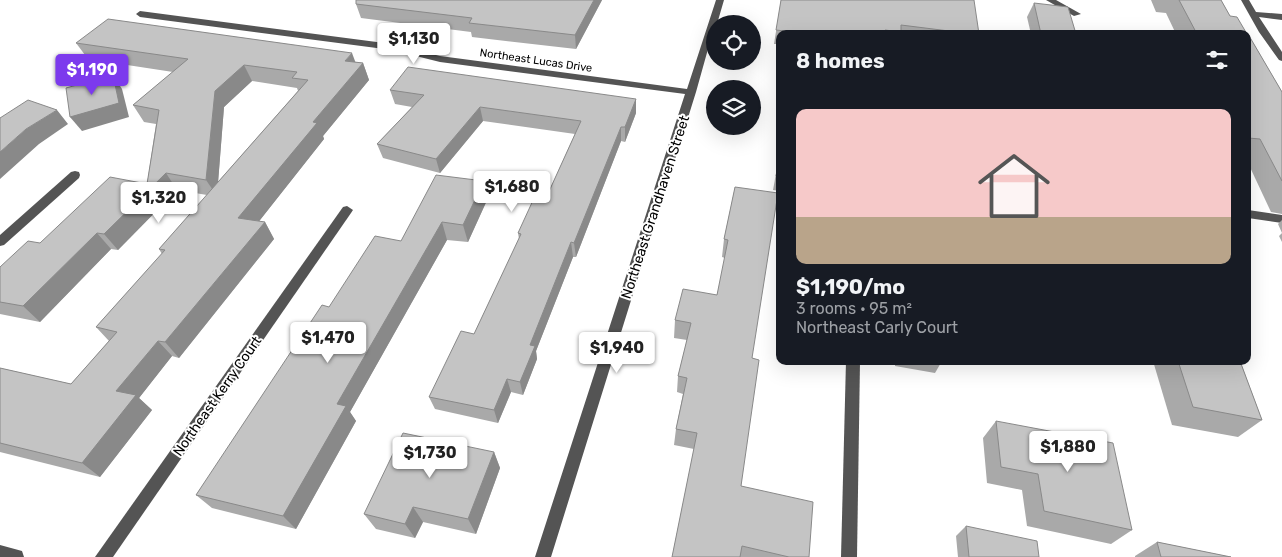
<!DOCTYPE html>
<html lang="en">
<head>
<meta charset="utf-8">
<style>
  :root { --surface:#171b24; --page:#20242c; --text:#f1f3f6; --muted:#9ea1a6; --accent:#7c3aed }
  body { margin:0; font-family:Rubik,sans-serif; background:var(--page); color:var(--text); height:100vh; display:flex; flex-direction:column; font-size:19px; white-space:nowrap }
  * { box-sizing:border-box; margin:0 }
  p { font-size:16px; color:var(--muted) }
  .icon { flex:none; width:28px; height:28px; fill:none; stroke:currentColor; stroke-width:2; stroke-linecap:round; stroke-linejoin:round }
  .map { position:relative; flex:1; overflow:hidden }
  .sheet { position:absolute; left:776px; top:30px; width:475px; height:335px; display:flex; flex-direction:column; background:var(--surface); border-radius:10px; box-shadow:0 5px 20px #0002 }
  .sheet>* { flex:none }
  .tools { position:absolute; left:706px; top:15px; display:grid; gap:10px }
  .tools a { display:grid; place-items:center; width:55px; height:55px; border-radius:50%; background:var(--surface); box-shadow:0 5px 20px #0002; font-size:25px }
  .price { position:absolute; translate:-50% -42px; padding:0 11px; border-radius:5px; background:#fff; color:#222; font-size:16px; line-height:32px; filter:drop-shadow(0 1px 2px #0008) }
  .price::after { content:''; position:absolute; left:50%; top:30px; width:15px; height:11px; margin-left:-8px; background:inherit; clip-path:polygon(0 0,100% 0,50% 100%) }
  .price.selected { background:var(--accent); color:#fff }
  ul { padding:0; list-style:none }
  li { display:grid; align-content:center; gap:10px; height:265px; padding:0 20px }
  li span { display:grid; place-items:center; height:155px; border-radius:10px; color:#555 }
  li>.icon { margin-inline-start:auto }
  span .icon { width:90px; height:90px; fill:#fffc; stroke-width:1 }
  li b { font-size:21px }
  h2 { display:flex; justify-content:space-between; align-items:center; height:60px; padding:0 20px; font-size:21px }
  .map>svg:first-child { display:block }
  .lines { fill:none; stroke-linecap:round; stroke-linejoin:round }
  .minor { fill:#545454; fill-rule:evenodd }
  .wall { fill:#a9a9a9; fill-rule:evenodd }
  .shaded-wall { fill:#898989 }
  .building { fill:#c4c4c4; stroke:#898989 }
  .labels { text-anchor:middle; stroke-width:4; stroke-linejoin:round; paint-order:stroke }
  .far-street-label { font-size:11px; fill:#000; stroke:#fff }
  .street-label { font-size:14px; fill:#000; stroke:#fff }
</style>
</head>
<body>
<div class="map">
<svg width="1282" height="557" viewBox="0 0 1282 557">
  <rect width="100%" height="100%" fill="#fff"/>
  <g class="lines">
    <g class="minor">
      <path d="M716 0H724L717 24H715L696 92 551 557H535L685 94 440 62 392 50 140 17 136 14 140 11 392 44 440 56 687 89Z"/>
      <path d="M1046 0H1056L1081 14 1074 16Z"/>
      <path d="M1241 0H1249L1256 12 1282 14V20L1259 17 1282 52V61L1279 60 1259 32Z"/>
      <path d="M75 171 79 172 80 175 79 178 4 245 0 246V235L71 172Z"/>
      <path d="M347 206 353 210 351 213 113 557H95L343 207Z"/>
      <path d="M1248 210 1282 215V223L1248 218Z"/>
      <path d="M846 361H860L857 557H841Z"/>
      <path d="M0 545 22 551 24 557H0Z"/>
    </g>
  </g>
  <g class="wall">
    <path d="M602 0 576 49 472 37 471 32 361 18 356 4Z"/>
    <path d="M781 0 979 34H780V44H774Z"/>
    <path d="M1151 0H1221L1230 16 1247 34H1176L1166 13 1156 12Z"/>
    <path d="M1034 3 1076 34H1031L1027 17Z"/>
    <path d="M1248 34 1282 92V214L1271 212 1248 163Z"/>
    <path d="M76 43 355 62 363 63 369 80 323 136 324 139 259 221 265 222 274 239 179 358 172 356 139 398 152 410 100 477 0 452V368L71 384 109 341 96 327 162 254 159 249 207 195 177 190 118 250 111 249 40 322 0 314V267L40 243 147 184 156 124 144 122 133 105 173 72 88 59ZM252 81 297 88 298 91 218 182 224 107Z"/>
    <path d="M390 90 636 99V113L625 142 621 141 576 257H573L536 351 537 359 523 395 511 392 498 423 435 409 429 397 474 334 519 239 518 233 546 198 575 134 483 121 440 173 383 158 377 144 412 107 395 104Z"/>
    <path d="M780 152V191L773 190Z"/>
    <path d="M484 181 488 198 468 242 447 240 350 412 356 421 296 529 212 508 196 495 329 307 401 241Z"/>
    <path d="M735 187 752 358 741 486 809 557H672L694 449 674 445 676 429 683 394 677 392 678 376 687 340 674 338 675 320 717 295 725 258 722 257 724 239Z"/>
    <path d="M1282 220V242L1279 236 1282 233 1278 224Z"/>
    <path d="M895 361H942L935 373 895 366Z"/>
    <path d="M1153 361H1240L1262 420 1238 437 1172 425Z"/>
    <path d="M996 421 1132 530 1111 544 1027 526 1022 490 987 483 983 438Z"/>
    <path d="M494 452 500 468 476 534 423 522 415 538 376 529 364 514Z"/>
    <path d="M966 526 1039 557H958L956 536Z"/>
    <path d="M1157 542 1231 557H1135V556Z"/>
  </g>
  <g class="shaded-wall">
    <path d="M594 0H602L576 49 575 35Z"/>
    <path d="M352 53 358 69 345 61Z"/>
    <path d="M363 63 369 80 323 136 324 139 249 234 238 218 313 122Z"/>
    <path d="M244 65 252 81 224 107 217 196 206 180 215 91Z"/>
    <path d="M113 75 122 89 129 117 82 131 70 117Z"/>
    <path d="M636 99V113L625 142V127Z"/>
    <path d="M480 107 483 121 440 173 436 159Z"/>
    <path d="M57 110 68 124 39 144 0 179V152L26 129Z"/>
    <path d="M621 127V141L576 257 574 243Z"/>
    <path d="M166 173 177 190 118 250 104 234Z"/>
    <path d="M484 181 488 198 468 242 463 225Z"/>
    <path d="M265 222 274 239 179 358 165 342Z"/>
    <path d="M442 222 447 240 350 412 356 421 296 529 283 516 337 404Z"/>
    <path d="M97 233 111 249 40 322 23 306Z"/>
    <path d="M571 242 573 257 536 351 537 359 523 395 520 382 530 345Z"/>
    <path d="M158 341 172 356 139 398 152 410 100 477 82 463 116 391Z"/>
    <path d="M507 379 511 392 498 423 494 410Z"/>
    <path d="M494 452 500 468 476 534 468 519Z"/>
    <path d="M413 507 423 522 415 538 405 524Z"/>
  </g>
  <g class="building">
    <path d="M356 0H594L575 35 469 23 472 18 356 4Z"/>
    <path d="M781 0H974L979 34H973L901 25V32L885 30V34H812L776 30Z"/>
    <path d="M1179 0H1221L1230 16 1237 17 1247 34H1197Z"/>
    <path d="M1034 3 1068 7 1076 34H1041Z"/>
    <path d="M108 19 352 53 345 61 363 63 313 122 317 123 238 218 265 222 165 342 158 341 116 391 136 395 82 463 0 443V368L71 384 117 332 96 327 165 250 159 249 308 80 292 78 297 72 244 65 215 91 206 180 166 173 104 234 97 233 23 306 0 302V267L28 241 40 243 110 177 147 184 159 110 133 105 188 59 76 43Z"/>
    <path d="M1248 34 1282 92V181L1260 139 1248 138Z"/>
    <path d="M408 67 636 99 625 127H621L574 243 571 242 530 345 535 346 520 382 507 379 494 410 429 397 461 331 474 334 521 234 518 233 535 196 546 198 581 121 480 107 436 159 377 144 424 95 390 90Z"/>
    <path d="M113 75 119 103 70 117 66 88Z"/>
    <path d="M28 100 57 110 26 129 0 152V118Z"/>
    <path d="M780 154V176H776Z"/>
    <path d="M436 175 484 181 463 225 442 222 337 404 346 406 283 516 196 495 322 305 329 307 375 236 401 241Z"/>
    <path d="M735 187 778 193 752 358 759 360 741 486 813 502 809 557H789L742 546 740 557H672L697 433 676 429 687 378 678 376 691 323 675 320 683 289 717 295 728 240 724 239Z"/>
    <path d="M1178 361H1240L1262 420 1193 407Z"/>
    <path d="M996 421 1113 443 1132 530 1044 511 1038 474 1001 467Z"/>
    <path d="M403 433 494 452 468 519 413 507 405 524 364 514Z"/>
    <path d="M966 526 1037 541 1039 557H969Z"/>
    <path d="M1157 542 1231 557H1161Z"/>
  </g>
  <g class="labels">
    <g class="far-street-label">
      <text transform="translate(536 60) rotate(8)" y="4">Northeast Lucas Drive</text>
    </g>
    <g class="street-label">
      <text transform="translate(655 207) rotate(-72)" y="5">Northeast Grandhaven Street</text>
      <text transform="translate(217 396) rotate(-55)" y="5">Northeast Kerry Court</text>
    </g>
  </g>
</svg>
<div class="tools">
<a><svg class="icon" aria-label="locate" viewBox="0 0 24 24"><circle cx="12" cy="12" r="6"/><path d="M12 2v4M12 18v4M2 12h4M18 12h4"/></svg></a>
<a><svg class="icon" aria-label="layers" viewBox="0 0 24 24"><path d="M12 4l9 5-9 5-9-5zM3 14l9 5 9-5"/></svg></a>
</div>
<b class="price" style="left:414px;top:65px">$1,130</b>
<b class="price selected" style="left:92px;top:96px">$1,190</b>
<b class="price" style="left:512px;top:213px">$1,680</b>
<b class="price" style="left:159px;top:224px">$1,320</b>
<b class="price" style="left:328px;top:364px">$1,470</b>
<b class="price" style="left:617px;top:374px">$1,940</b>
<b class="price" style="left:1068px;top:473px">$1,880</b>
<b class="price" style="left:430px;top:479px">$1,730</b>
<section class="sheet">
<h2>8 homes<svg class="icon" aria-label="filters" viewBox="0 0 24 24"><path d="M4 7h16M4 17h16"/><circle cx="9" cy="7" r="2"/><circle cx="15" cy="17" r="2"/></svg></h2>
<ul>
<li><span style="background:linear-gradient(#f6c9c9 70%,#b9a48a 0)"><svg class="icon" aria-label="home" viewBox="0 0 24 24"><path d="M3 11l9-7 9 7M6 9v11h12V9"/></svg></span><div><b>$1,190/mo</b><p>3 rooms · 95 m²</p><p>Northeast Carly Court</p></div></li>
</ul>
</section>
</div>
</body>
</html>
